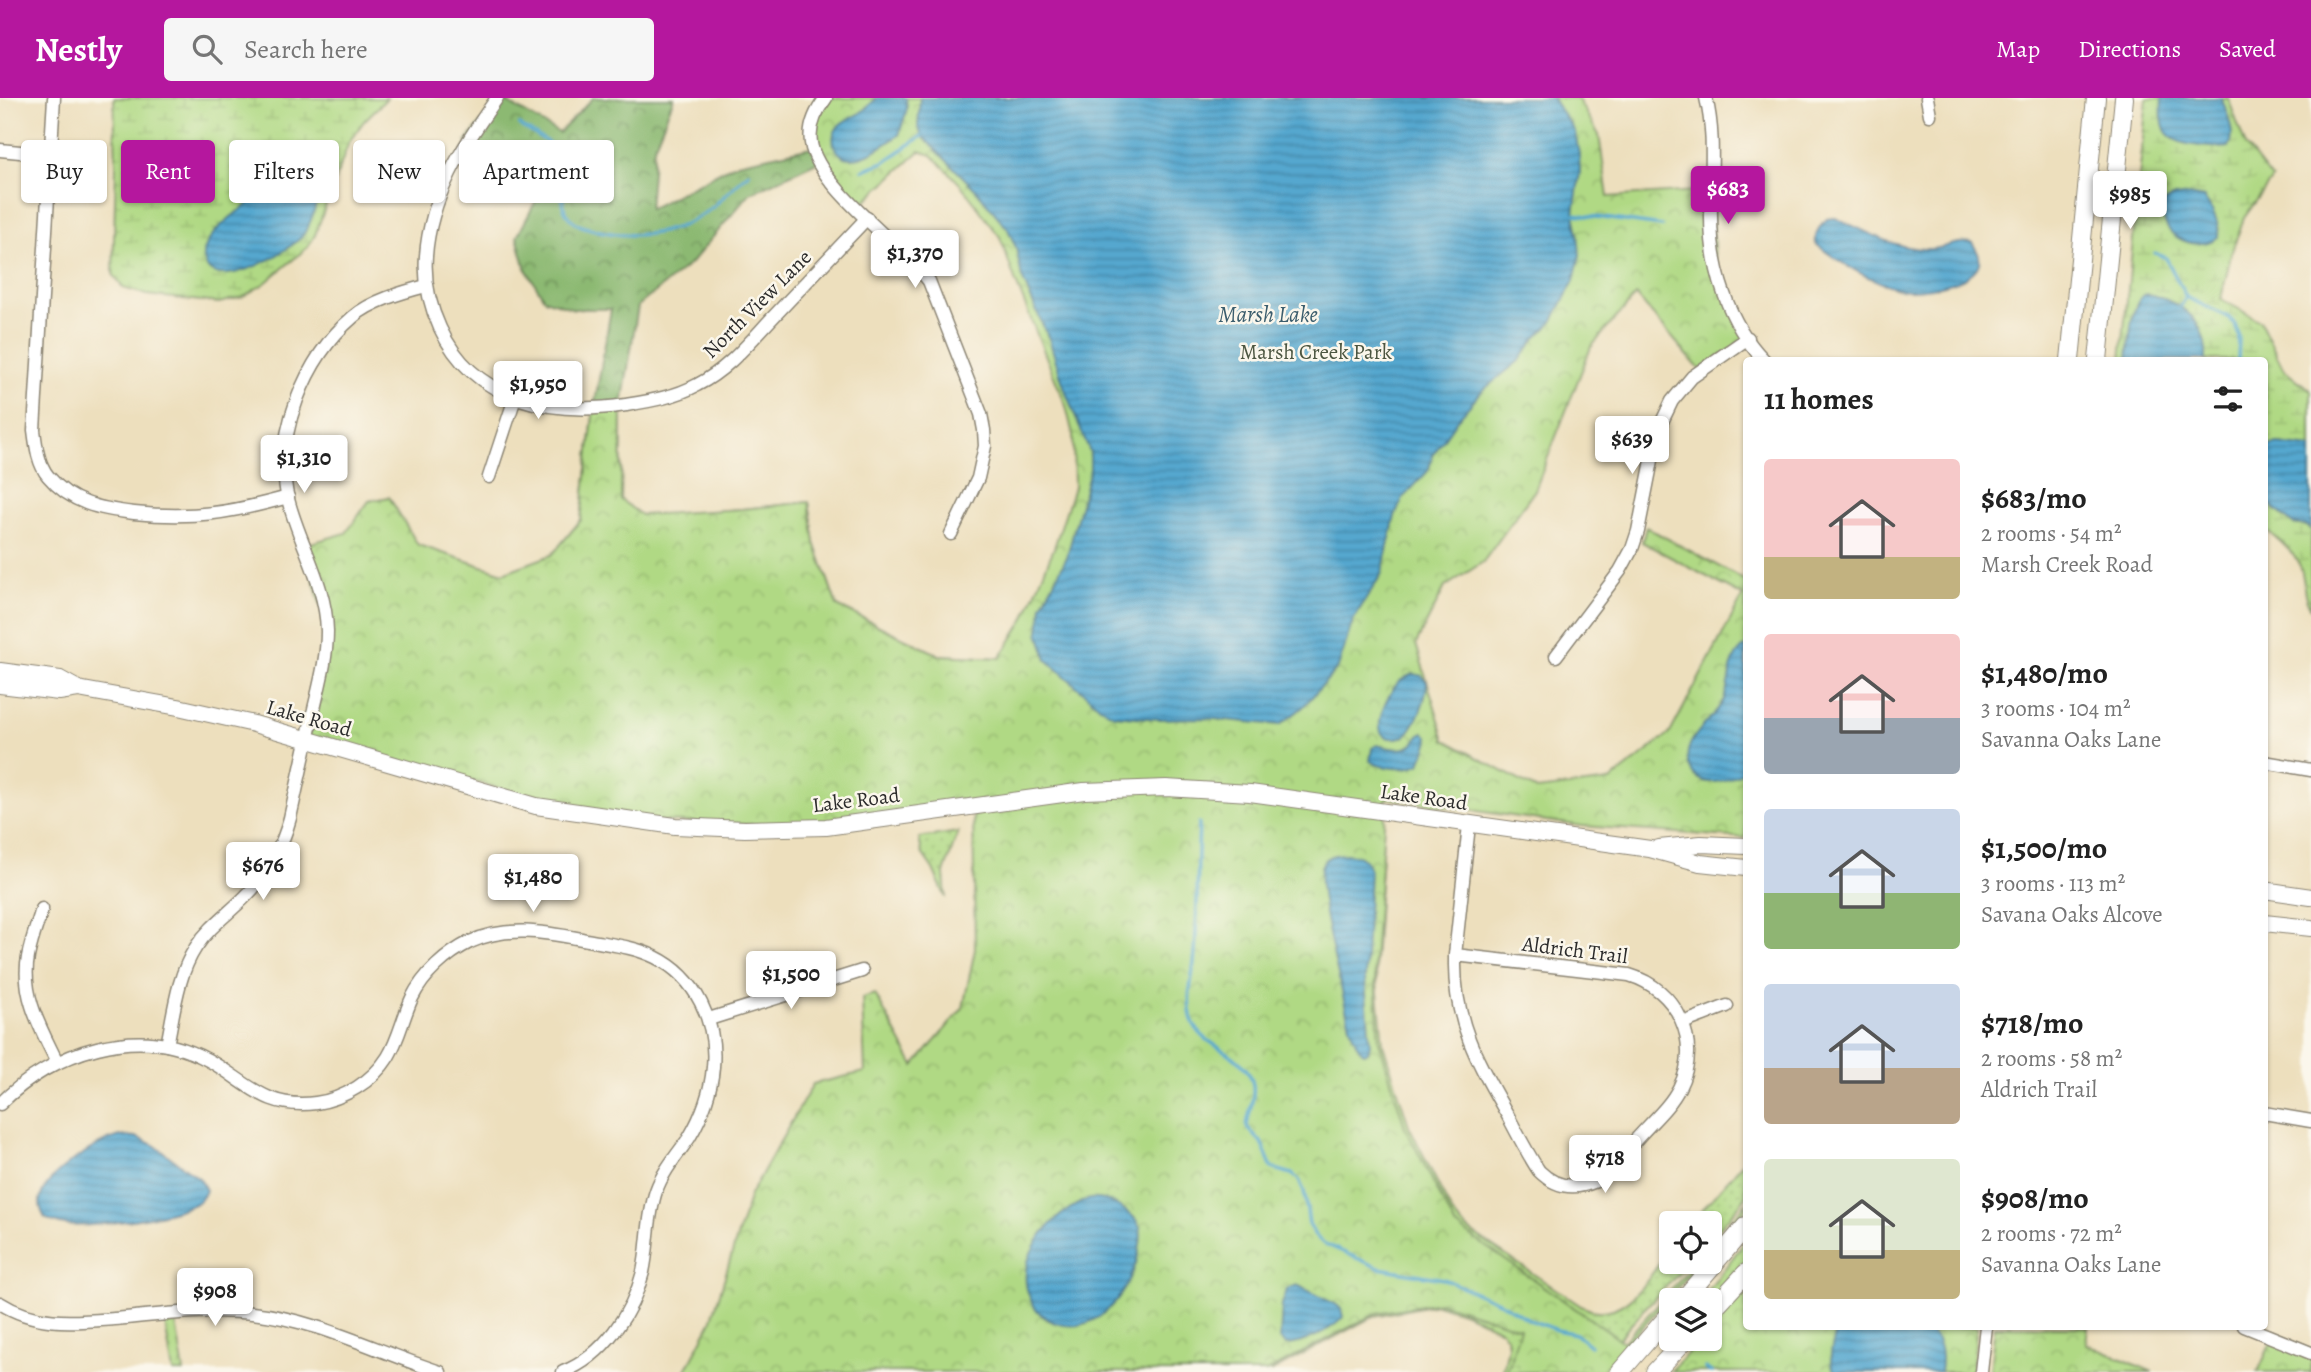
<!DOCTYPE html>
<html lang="en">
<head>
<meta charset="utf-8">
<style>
  :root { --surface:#fff; --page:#f6f6f6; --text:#222; --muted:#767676; --accent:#b5179e }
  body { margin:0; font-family:Alegreya,serif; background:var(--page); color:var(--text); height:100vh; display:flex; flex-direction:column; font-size:26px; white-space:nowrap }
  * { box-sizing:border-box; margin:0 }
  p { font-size:23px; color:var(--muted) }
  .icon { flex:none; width:38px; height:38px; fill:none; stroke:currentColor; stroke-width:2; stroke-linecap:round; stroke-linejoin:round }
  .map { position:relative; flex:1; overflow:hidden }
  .details { position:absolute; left:1743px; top:259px; width:525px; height:973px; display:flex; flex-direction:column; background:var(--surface); border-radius:7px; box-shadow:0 2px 5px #0004 }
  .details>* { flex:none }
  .hud { position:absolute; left:21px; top:42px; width:665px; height:63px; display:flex; gap:14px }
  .controls { position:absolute; left:1659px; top:1113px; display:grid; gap:14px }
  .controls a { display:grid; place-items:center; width:63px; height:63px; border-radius:7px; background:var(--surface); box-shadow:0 2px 5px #0004; font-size:35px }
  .price { position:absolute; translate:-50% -60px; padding:0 16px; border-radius:7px; background:#fff; color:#222; font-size:23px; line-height:46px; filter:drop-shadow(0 2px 4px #0008) }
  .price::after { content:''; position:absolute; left:50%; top:42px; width:21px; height:16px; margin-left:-10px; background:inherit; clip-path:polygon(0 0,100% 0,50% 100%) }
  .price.active { background:var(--accent); color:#fff }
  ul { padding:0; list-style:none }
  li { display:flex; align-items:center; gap:21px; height:175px; padding:0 21px }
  li span { display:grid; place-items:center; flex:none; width:196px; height:140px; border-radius:7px; color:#555 }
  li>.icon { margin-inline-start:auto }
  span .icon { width:84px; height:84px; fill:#fffc; stroke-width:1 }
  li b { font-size:30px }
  h2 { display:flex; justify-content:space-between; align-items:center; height:84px; padding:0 21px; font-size:30px }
  .chip { padding:0 24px; border-radius:7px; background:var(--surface); box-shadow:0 2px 5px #0004; font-size:24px; line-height:63px }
  .chip.active { background:var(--accent); color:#fff }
  header { display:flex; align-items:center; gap:42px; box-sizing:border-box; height:98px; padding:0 35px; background:var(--accent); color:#fff }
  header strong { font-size:33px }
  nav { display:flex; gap:38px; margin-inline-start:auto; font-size:24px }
  .search { width:490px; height:63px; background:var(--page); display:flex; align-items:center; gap:18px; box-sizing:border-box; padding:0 24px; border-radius:7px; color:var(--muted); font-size:26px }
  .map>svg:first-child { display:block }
  .grass { fill:url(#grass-dots); stroke:#6e8258; stroke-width:2 }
  .forest { fill:url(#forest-crowns); stroke:#5c724e; stroke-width:2 }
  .wetland { fill:url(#wetland-marsh); stroke:#6e8258; stroke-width:2 }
  .park { fill:url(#park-crowns); stroke:#6e8258; stroke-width:2 }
  .water { fill:url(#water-rules); stroke:#40697d; stroke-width:2 }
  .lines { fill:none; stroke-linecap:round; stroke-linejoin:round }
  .stream { stroke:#54a7cf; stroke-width:3.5 }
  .minor-casing { stroke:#8c8574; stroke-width:15 }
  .tertiary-casing { stroke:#8c8574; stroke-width:18 }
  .secondary-casing { stroke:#8c8574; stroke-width:20 }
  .minor { stroke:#fff; stroke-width:12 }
  .tertiary { stroke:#fff; stroke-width:16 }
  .secondary { stroke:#fff; stroke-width:18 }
  .labels { text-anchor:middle; stroke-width:5; stroke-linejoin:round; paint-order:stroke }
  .street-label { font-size:21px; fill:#2b2b2b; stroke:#fbf7ec }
  .park-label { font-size:21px; fill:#4c5641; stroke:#fbf7ec }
  .water-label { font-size:23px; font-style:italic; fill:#3b5d6d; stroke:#fbf7ec }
</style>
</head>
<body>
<header>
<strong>Nestly</strong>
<div class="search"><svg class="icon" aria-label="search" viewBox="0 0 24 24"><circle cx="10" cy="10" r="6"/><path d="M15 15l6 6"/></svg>Search here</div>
<nav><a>Map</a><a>Directions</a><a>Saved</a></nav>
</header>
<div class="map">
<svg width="2311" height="1274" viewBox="0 0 2311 1274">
  <defs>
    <pattern id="grass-dots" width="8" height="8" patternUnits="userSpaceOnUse" patternTransform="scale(1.75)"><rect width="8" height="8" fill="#b0d984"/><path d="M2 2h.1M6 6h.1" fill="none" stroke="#98ba72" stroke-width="1.8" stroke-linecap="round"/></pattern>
    <pattern id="forest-crowns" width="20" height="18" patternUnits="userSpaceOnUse" patternTransform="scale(1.75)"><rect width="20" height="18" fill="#8cb972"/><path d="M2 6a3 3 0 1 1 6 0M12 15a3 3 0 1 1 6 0" fill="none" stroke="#73975e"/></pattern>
    <pattern id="wetland-marsh" width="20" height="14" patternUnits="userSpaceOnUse" patternTransform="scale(1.75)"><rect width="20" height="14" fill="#b0d984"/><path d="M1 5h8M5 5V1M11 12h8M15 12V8" fill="none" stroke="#98ba72"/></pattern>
    <pattern id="park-crowns" width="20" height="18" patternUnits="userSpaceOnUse" patternTransform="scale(1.75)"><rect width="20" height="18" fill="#b0d984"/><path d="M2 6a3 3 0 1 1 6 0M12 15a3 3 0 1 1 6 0" fill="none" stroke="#98ba72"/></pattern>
    <pattern id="water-rules" width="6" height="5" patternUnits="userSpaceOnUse" patternTransform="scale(1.75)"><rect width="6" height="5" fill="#54a7cf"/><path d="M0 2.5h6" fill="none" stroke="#4688a8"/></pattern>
  </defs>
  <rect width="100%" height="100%" fill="#fbf7ec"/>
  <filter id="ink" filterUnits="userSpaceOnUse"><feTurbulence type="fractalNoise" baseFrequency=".0143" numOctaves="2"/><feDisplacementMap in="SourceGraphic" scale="14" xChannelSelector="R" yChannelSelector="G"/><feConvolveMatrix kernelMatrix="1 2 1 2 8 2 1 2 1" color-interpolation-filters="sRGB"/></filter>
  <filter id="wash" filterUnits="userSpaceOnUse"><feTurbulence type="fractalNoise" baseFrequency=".00686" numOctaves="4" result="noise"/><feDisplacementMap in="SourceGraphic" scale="28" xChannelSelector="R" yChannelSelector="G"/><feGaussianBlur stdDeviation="1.57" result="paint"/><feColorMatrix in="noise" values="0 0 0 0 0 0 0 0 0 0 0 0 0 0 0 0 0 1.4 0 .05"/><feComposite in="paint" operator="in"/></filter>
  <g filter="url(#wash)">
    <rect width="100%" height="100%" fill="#eddfbd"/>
    <g class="grass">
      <path d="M1340 732 1383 739 1375 864 1383 946 1409 1028 1451 1113 1460 1125 1471 1134 1581 1208C1623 1230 1650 1177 1671 1149V1164H1690L1646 1209 1590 1274H1503L1508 1248 1507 1240 1501 1232 1468 1216 1437 1206 1374 1218 1270 1274 1279 1264 1449 1132 1392 1017Z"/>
      <path d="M958 734 944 775 946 800 933 771 922 755 919 740Z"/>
      <path d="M1746 1061V1099L1710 1141V1125H1691Z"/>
      <path d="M1746 1105V1111L1710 1154V1148Z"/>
      <path d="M1746 1142V1163L1710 1203 1701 1202Z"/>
      <path d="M1696 1164H1701L1601 1274H1596Z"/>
    </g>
    <path class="forest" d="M500 0 559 35 593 0H674L654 49 649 111 737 65 812 49 819 63 750 95 691 165 638 208 622 307 621 403 642 418 742 411 809 404 815 445 837 508 939 557 1000 560 325 561 369 403 389 399 417 447 503 475 552 457 581 422 594 310 611 211H574L544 201 526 171 517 139 543 89 466 44Z"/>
    <g class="wetland">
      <path d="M114 0H387L364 23 349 44 315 137 308 149 264 186 242 199 219 205 147 197 123 190 113 176 116 68Z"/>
      <path d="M2147 0H2228L2246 48 2272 81 2244 120 2231 156 2221 201 2260 223 2283 270 2311 293V350L2278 346 2265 349 2264 262H2121Z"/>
      <path d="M2264 402 2293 426 2307 428 2311 431V511C2301 495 2306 483 2300 468 2293 453 2277 440 2265 431Z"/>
    </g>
    <g class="park">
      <path d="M826 0H1577L1599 37 1608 99 1711 92 1715 169 1748 240 1700 272 1636 197 1591 249 1535 392 1483 464 1445 489 1416 546 1445 642 1537 692 1610 683 1670 635 1743 498 1642 444 1646 429 1746 483V740L1582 728 1386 700 1374 863 1379 943 1405 1029 1455 1127 1626 1246 1601 1274H1507L1520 1230 1439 1204 1376 1215 1266 1274H685L711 1224 750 1097 813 986 865 974 862 900 875 896 914 968 963 910 975 851 973 708 826 729 623 722 308 641 327 531 304 447 346 435 369 403 389 399 418 447 503 475 552 457 581 422 594 310 622 307 621 402 641 417 742 411 809 404 815 445 837 508 939 557 1000 560 1024 522 1054 450 1074 389 1073 337 1066 308 1015 182 1000 139 961 87 932 57 920 53 857 110 834 86 811 32Z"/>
      <path d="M1746 1191V1228L1977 1229 1972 1274H1670L1700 1241H1710V1231Z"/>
      <path d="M176 1225 184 1274H173L165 1226Z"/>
      <path d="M1995 1228 2088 1229 2086 1246 2153 1274H1990Z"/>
      <path d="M2273 1240 2311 1255V1274H2258Z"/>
    </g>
    <g class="water">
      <path d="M877 0H906L907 11 899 37C884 47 850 74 836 51 832 44 832 37 837 30 842 22 852 20 860 15 866 11 871 5 877 0Z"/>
      <path d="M920 0H1552L1575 34 1579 56 1580 74 1574 116 1578 136 1580 157 1574 183 1552 224 1536 240 1520 262 1482 293 1457 322 1433 357 1428 373 1403 400 1395 418 1382 475 1353 522 1338 570 1303 609 1280 627 1204 620 1159 621 1114 617 1100 609 1047 562 1039 534 1042 507 1067 459 1090 371V354L1066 295 1049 241 1022 180 1016 150 1008 131 976 92 922 38 918 29Z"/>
      <path d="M2162 0H2222C2226 15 2237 35 2229 49 2220 51 2210 49 2201 48 2167 45 2159 34 2162 0Z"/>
      <path d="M312 58 320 59 324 63V72C319 91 316 116 305 134 296 151 222 193 207 169 189 141 248 107 265 94 281 80 293 67 312 58Z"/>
      <path d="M2190 97 2204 100C2212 112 2220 124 2218 139 2193 157 2154 135 2165 104L2174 99Z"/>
      <path d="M1835 120C1865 132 1895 152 1929 151 1944 151 1956 142 1972 145 1976 151 1981 158 1979 165 1974 185 1919 195 1901 191 1870 183 1841 166 1816 146 1815 134 1819 129 1827 121Z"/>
      <path d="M2147 196C2183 203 2208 225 2206 262H2128C2130 243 2129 212 2143 197Z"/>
      <path d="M2278 346 2311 350V431L2307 428 2293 426 2265 402V349Z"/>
      <path d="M1746 548V672C1730 682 1701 694 1690 670 1677 642 1715 623 1724 601 1731 583 1728 558 1746 548Z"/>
      <path d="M1413 576 1422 578 1427 584C1426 602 1418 624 1405 638 1362 651 1384 601 1398 585 1402 581 1408 578 1413 576Z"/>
      <path d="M1424 635 1428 638 1429 643 1420 666C1404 672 1384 672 1370 663L1372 650 1377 647C1386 649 1403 654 1411 647 1417 642 1416 638 1424 635Z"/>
      <path d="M1346 756C1359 757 1368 760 1370 774L1365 881 1370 947 1368 954 1364 955C1352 950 1344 900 1340 885 1335 864 1315 784 1322 767 1326 757 1337 756 1346 756Z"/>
      <path d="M121 1038 136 1039 154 1047 200 1081 206 1092C204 1098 202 1102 196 1105 171 1118 94 1130 65 1127 57 1126 52 1124 45 1120 41 1113 38 1106 41 1098 48 1075 98 1043 121 1038Z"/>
      <path d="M1090 1101C1101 1100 1110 1103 1120 1109 1127 1114 1136 1119 1139 1127 1143 1135 1140 1145 1139 1153 1132 1190 1100 1239 1056 1225 1044 1221 1035 1212 1030 1200 1012 1160 1053 1113 1090 1101Z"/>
      <path d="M1297 1187 1337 1207 1341 1211 1343 1219C1334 1231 1301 1247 1286 1247L1280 1241 1282 1206 1287 1191Z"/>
      <path d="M1922 1228C1941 1239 1943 1254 1940 1274H1835C1826 1259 1834 1244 1837 1229Z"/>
    </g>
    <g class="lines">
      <g class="stream">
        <path d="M519 27C532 36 559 47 564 63 571 83 554 102 570 120 578 129 592 131 604 134 643 142 683 134 714 108 726 97 736 85 749 75"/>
        <path d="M863 72 884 64 922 38"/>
        <path d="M1574 116 1662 128"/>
        <path d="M2155 155 2166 160 2186 199 2228 219 2235 226 2239 239 2238 262"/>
        <path d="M2181 208 2186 199"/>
        <path d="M1199 725C1197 768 1198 811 1195 854 1194 875 1186 897 1191 918 1198 951 1247 952 1253 987 1255 1002 1248 1015 1247 1029L1261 1044 1272 1070 1292 1076 1299 1082 1304 1093 1309 1126 1315 1138 1323 1145 1379 1170 1444 1181 1501 1205 1530 1222 1557 1232 1576 1236 1590 1248"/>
        <path d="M1705 1270 1711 1274"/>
      </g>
    </g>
  </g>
  <g filter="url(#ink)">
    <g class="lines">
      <defs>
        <g id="minor">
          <path d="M54 0 34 332C36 348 38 366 48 378 71 406 101 411 134 415 193 421 231 415 288 399"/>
          <path d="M497 0C463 48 430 98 426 158 424 184 429 206 440 230 474 304 552 318 626 307 650 303 675 299 697 287 729 271 751 242 776 216 806 184 837 152 867 120"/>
          <path d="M826 0C815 14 807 31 812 50 825 94 899 145 929 183L981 316 984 332 985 348 978 380 951 436"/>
          <path d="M1706 0C1716 39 1710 79 1711 119 1711 170 1728 225 1764 262"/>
          <path d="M1927 0 1930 17"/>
          <path d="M0 52 50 57"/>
          <path d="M489 379 515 300"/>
          <path d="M1556 558 1620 473 1632 451 1638 433 1658 332 1672 303 1692 279 1748 240"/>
          <path d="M2264 664 2311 672"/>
          <path d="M42 811C37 827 31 843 28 859 21 897 41 931 57 964"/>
          <path d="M1455 857 1629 877C1677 891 1703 944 1679 990 1669 1010 1649 1026 1634 1044 1622 1057 1611 1072 1596 1083 1575 1092 1556 1090 1539 1073 1527 1055 1517 1035 1507 1016 1478 965 1454 924 1455 863V857L1469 727"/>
          <path d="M709 921 862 873"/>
          <path d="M1683 925 1727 908"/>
          <path d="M167 947C174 914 177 878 196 849 209 829 228 816 245 799 267 777 282 750 290 720 298 684 306 648 314 611 320 585 327 560 327 533 326 486 299 445 288 401 273 338 305 260 353 219 371 203 403 194 426 188"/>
          <path d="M0 1006C53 953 138 924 208 962 247 983 264 1012 316 1005 344 1001 373 983 388 959 399 941 403 919 412 900 423 877 446 856 470 844 507 827 544 834 582 841 606 846 633 848 655 859 696 879 717 924 713 969 711 994 702 1018 689 1040 677 1057 663 1073 656 1093 647 1120 649 1147 643 1174 633 1214 604 1258 563 1274"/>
          <path d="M2264 1015 2311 1023"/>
          <path d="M0 1205C36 1228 73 1224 114 1221 157 1217 209 1210 252 1215 318 1222 378 1254 440 1274"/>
          <path d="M2244 1228 2311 1255"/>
          <path d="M1981 1274 1986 1228"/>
        </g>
        <g id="tertiary">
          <path d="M0 573 60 581 78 591 178 609 254 626 536 708 675 728 745 731 826 729 1084 693 1166 690 1250 695 1650 751 1700 765 1746 770"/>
          <path d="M0 587 59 594 78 591"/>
          <path d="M1659 750 1701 746 1746 748"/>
          <path d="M2264 792 2311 799"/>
          <path d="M2264 825 2311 830"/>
        </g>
        <g id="secondary">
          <path d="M2070 262 2096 0"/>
          <path d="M2098 262 2124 0"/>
          <path d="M1683 1202 1746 1128"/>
          <path d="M1710 1214 1746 1175"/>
          <path d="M1620 1274 1671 1215"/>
          <path d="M1655 1274 1686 1241"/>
        </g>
      </defs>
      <use href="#minor" class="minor-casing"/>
      <use href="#tertiary" class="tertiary-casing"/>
      <use href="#secondary" class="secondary-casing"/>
      <use href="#minor" class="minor"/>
      <use href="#tertiary" class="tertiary"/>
      <use href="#secondary" class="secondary"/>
    </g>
  </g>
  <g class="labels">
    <g class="street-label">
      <text transform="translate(757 206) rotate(-45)" y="7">North View Lane</text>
      <text transform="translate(309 620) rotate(16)" y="7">Lake Road</text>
      <text transform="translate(1424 699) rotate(8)" y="7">Lake Road</text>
      <text transform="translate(856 702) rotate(-7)" y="7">Lake Road</text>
      <text transform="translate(1575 852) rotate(7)" y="7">Aldrich Trail</text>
    </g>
    <g class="park-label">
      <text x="1316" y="261">Marsh Creek Park</text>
    </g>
    <g class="water-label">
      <text x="1268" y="224">Marsh Lake</text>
    </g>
  </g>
</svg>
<div class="controls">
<a><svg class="icon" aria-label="locate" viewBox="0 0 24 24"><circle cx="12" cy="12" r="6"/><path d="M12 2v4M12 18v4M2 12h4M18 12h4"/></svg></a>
<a><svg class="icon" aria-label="layers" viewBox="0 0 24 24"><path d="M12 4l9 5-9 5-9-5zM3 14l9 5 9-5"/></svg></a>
</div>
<b class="price active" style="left:1728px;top:128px">$683</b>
<b class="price" style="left:2130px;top:133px">$985</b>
<b class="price" style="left:915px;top:192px">$1,370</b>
<b class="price" style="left:538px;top:323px">$1,950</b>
<b class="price" style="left:1632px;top:378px">$639</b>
<b class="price" style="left:304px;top:397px">$1,310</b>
<b class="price" style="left:263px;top:804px">$676</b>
<b class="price" style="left:533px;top:816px">$1,480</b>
<b class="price" style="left:791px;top:913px">$1,500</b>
<b class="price" style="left:1605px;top:1097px">$718</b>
<b class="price" style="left:215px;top:1230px">$908</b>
<div class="hud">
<a class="chip">Buy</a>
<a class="chip active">Rent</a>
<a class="chip">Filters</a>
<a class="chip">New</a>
<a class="chip">Apartment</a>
</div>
<section class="details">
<h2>11 homes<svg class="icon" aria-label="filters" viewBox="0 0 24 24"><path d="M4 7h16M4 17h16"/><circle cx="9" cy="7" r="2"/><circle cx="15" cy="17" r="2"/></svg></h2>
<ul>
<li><span style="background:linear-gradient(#f6c9c9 70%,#c2b280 0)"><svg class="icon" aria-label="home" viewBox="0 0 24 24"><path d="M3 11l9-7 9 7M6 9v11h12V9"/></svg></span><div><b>$683/mo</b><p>2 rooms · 54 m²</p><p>Marsh Creek Road</p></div></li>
<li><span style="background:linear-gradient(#f6c9c9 60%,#9aa5b1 0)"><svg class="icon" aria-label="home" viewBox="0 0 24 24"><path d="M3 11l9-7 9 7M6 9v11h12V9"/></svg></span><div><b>$1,480/mo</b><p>3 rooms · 104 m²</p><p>Savanna Oaks Lane</p></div></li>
<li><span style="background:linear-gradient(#c9d6e8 60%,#8fb573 0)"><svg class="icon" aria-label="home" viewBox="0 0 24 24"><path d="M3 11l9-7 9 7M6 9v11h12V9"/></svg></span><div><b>$1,500/mo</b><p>3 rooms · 113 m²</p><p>Savana Oaks Alcove</p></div></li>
<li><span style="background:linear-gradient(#c9d6e8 60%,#b9a48a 0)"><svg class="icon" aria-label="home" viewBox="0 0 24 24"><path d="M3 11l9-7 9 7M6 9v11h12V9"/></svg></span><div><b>$718/mo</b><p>2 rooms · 58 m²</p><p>Aldrich Trail</p></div></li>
<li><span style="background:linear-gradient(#dfe7d0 65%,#c2b280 0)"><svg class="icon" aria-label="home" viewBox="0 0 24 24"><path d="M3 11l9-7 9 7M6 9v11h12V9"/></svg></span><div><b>$908/mo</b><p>2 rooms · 72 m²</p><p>Savanna Oaks Lane</p></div></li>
</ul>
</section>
</div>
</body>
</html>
